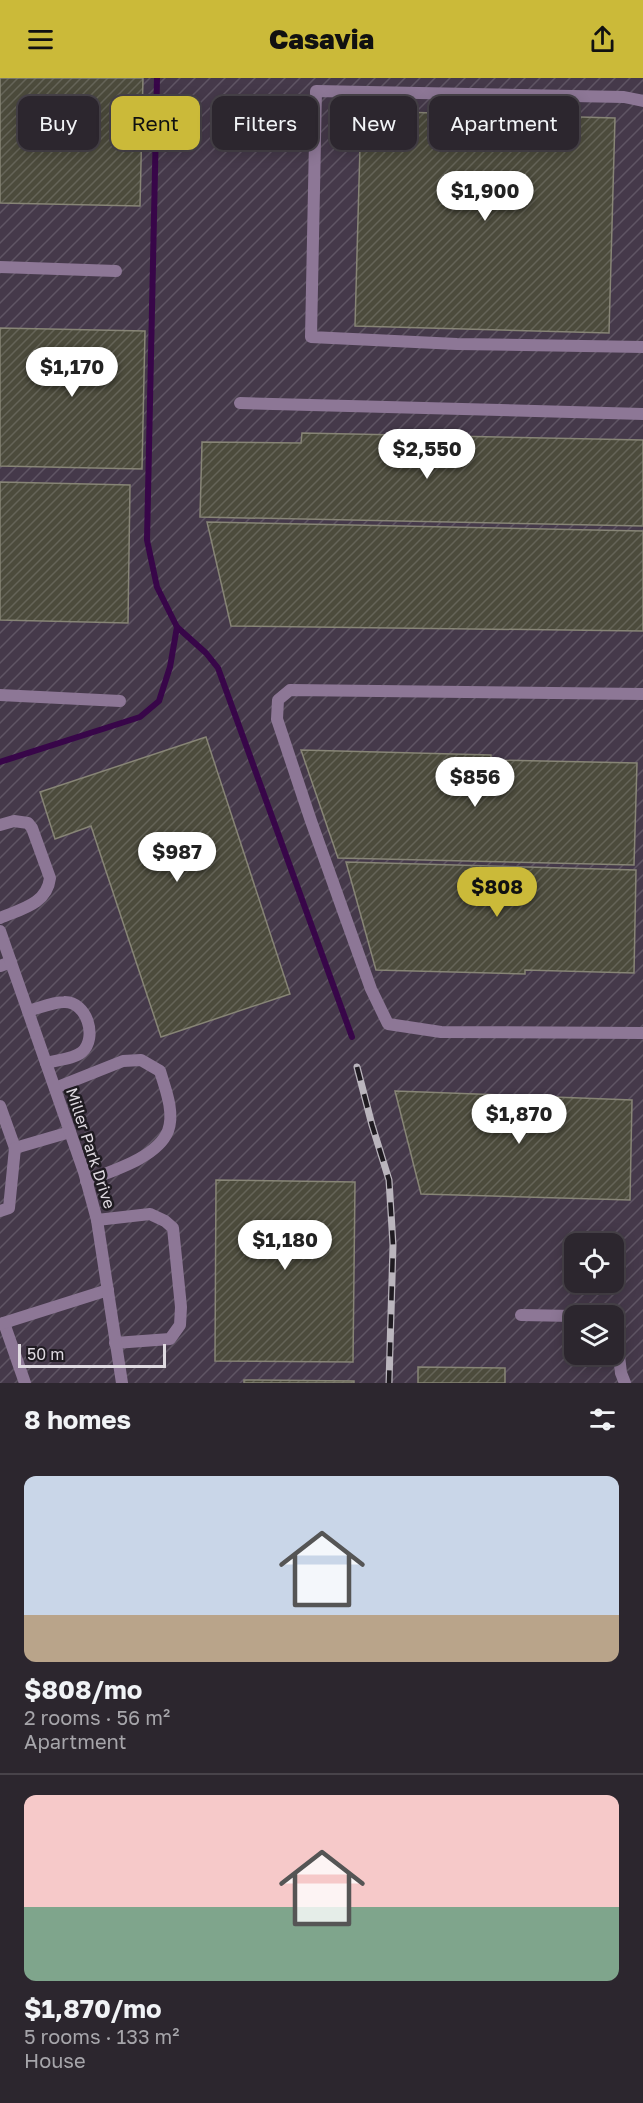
<!DOCTYPE html>
<html lang="en">
<head>
<meta charset="utf-8">
<style>
  :root { --surface:#2c262e; --page:#38323a; --text:#f1f3f6; --muted:#a6a5aa; --line:#48434a; --accent:#cbba39 }
  body { margin:0; font-family:"Golos Text",sans-serif; background:var(--page); color:var(--text); height:100vh; display:flex; flex-direction:column; font-size:22px; white-space:nowrap }
  * { box-sizing:border-box; margin:0 }
  p { font-size:20px; color:var(--muted) }
  .icon { flex:none; width:33px; height:33px; fill:none; stroke:currentColor; stroke-width:2; stroke-linecap:round; stroke-linejoin:round }
  .map { position:relative; height:1305px; overflow:hidden }
  .sheet { display:flex; flex-direction:column; background:var(--surface); flex:1 }
  .sheet>* { flex:none }
  .hud { position:absolute; left:18px; top:18px; width:608px; height:54px; display:flex; gap:12px }
  .buttons { position:absolute; left:564px; top:1155px; display:grid; gap:12px }
  .buttons a { display:grid; place-items:center; width:60px; height:60px; border-radius:12px; background:var(--surface); box-shadow:0 3px 15px #0003,0 0 0 2px var(--line); font-size:30px }
  .scale { position:absolute; left:18px; bottom:15px; width:148px; box-sizing:border-box; padding-left:6px; border:3px solid #dfdae1; border-top:0; font-size:16px; line-height:21px; white-space:nowrap; color:#dfdae1; -webkit-text-stroke:4px #1f1b21; paint-order:stroke }
  .price { position:absolute; translate:-50% -51px; padding:0 14px; border-radius:21px; background:#fff; color:#222; font-size:20px; line-height:39px; filter:drop-shadow(0 2px 3px #0008) }
  .price::after { content:''; position:absolute; left:50%; top:36px; width:18px; height:14px; margin-left:-9px; background:inherit; clip-path:polygon(0 0,100% 0,50% 100%) }
  .price.active { background:var(--accent); color:#111 }
  ul { padding:0; list-style:none }
  li { display:grid; align-content:center; gap:12px; height:318px; padding:0 24px }
  li+li { border-top:2px solid var(--line) }
  li span { display:grid; place-items:center; height:186px; border-radius:12px; color:#555 }
  li>.icon { margin-inline-start:auto }
  span .icon { width:108px; height:108px; fill:#fffc; stroke-width:1 }
  li b { font-size:26px }
  h2 { display:flex; justify-content:space-between; align-items:center; height:72px; padding:0 24px; font-size:26px }
  .pill { padding:0 21px; border-radius:12px; background:var(--surface); box-shadow:0 3px 15px #0003,0 0 0 2px var(--line); font-size:21px; line-height:54px }
  .pill.active { background:var(--accent); color:#111 }
  header { display:flex; justify-content:space-between; align-items:center; height:78px; padding:0 24px; background:var(--accent); color:#111; font-size:27px; font-weight:800 }
  .map>svg:first-child { display:block }
  .industrial { fill:url(#industrial-furrows); fill-rule:evenodd }
  .lines { fill:none; stroke-linecap:round; stroke-linejoin:round }
  .stream { stroke:#380649; stroke-width:6 }
  .building { fill:url(#building-hatch); stroke:#878576; stroke-width:1.5 }
  .service { stroke:#8d7796; stroke-width:12 }
  .minor { stroke:#8d7796; stroke-width:12 }
  .rail-casing { stroke:#bab5bd; stroke-width:7 }
  .rail { stroke:#1f1b21; stroke-width:4.5; stroke-dasharray:14; stroke-linecap:butt }
  .labels { text-anchor:middle; stroke-width:5; stroke-linejoin:round; paint-order:stroke }
  .street-label { font-size:16px; fill:#dfdae1; stroke:#1f1b21 }
</style>
</head>
<body>
<header><svg class="icon" aria-label="menu" viewBox="0 0 24 24"><path d="M4 6h16M4 12h16M4 18h16"/></svg>Casavia<svg class="icon" aria-label="share" viewBox="0 0 24 24"><path d="M12 15V3M7 8l5-5 5 5M5 13v7h14v-7"/></svg></header>
<div class="map">
<svg width="643" height="1305" viewBox="0 0 643 1305">
  <defs>
    <pattern id="industrial-furrows" width="10" height="10" patternUnits="userSpaceOnUse" patternTransform="scale(1.5)"><rect width="10" height="10" fill="#45394a"/><path d="M-1 1l2-2M0 10L10 0M9 11l2-2" fill="none" stroke="#5f5564"/></pattern>
    <pattern id="building-hatch" width="6" height="6" patternUnits="userSpaceOnUse" patternTransform="scale(1.5)"><rect width="6" height="6" fill="#4c4b3c"/><path d="M-1 1l2-2M0 6l6-6M5 7l2-2" fill="none" stroke="#656458"/></pattern>
  </defs>
  <rect width="100%" height="100%" fill="#3a323e"/>
  <path class="industrial" d="M0 0H643V1305H0ZM574 1166H614V1204H574ZM574 1238H614V1276H574Z"/>
  <g class="lines">
    <g class="stream">
      <path d="M177 549 206 575 218 590 352 959"/>
      <path d="M0 684 140 639 159 623 170 589 177 549 157 509 147 462 157 0"/>
    </g>
  </g>
  <g class="building">
    <path d="M0 0H143L140 128 0 125Z"/>
    <path d="M361 33 615 40 609 255 355 248Z"/>
    <path d="M0 250 145 253 142 391 0 388Z"/>
    <path d="M302 355 643 362V448L200 439 202 364 301 365Z"/>
    <path d="M0 404 130 407 128 545 0 542Z"/>
    <path d="M207 444 643 453V553L231 548Z"/>
    <path d="M206 659 290 916 161 959 91 748 55 761 40 714Z"/>
    <path d="M301 672 491 677V682L637 685 634 787 338 780Z"/>
    <path d="M346 784 636 792 634 895 525 892V896L376 892Z"/>
    <path d="M395 1013 632 1022 630 1122 421 1116Z"/>
    <path d="M216 1102 355 1104 353 1284 215 1283Z"/>
    <path d="M418 1289 505 1290V1305H418Z"/>
    <path d="M244 1302 354 1303V1305H244Z"/>
  </g>
  <g class="lines">
    <g class="service">
      <path d="M643 23 624 19 316 13 311 259 457 266 643 269"/>
      <path d="M0 189 116 193"/>
      <path d="M240 325 643 336"/>
      <path d="M643 616 290 612 278 622 277 641 311 743 371 911 388 946 441 954 643 955"/>
      <path d="M0 617 120 623"/>
      <path d="M0 747 14 743 28 745 32 750 50 800C47 826 21 831 0 840"/>
      <path d="M0 888 11 884"/>
      <path d="M28 933C39 930 53 924 64 924 87 923 98 960 82 974 74 981 56 982 46 985"/>
      <path d="M55 1010 123 983 141 982 160 993C165 1010 175 1034 168 1053 157 1080 111 1093 86 1103"/>
      <path d="M0 1028 15 1070 70 1054"/>
      <path d="M0 1133 9 1130 15 1070"/>
      <path d="M97 1142 150 1136 165 1143 173 1150 181 1229 180 1247 170 1261 115 1265"/>
      <path d="M521 1237 574 1238"/>
      <path d="M4 1245 25 1305"/>
      <path d="M0 1246 108 1212"/>
      <path d="M614 1250 616 1252 621 1295 625 1305"/>
    </g>
    <path class="minor" d="M0 853 84 1094 97 1142 122 1305"/>
    <defs>
      <path id="rail" d="M357 989 372 1047 389 1102 393 1167 389 1305"/>
    </defs>
    <use href="#rail" class="rail-casing"/>
    <use href="#rail" class="rail"/>
  </g>
  <g class="labels">
    <g class="street-label">
      <text transform="translate(91 1070) rotate(72)" y="6">Miller Park Drive</text>
    </g>
  </g>
</svg>
<div class="buttons">
<a><svg class="icon" aria-label="locate" viewBox="0 0 24 24"><circle cx="12" cy="12" r="6"/><path d="M12 2v4M12 18v4M2 12h4M18 12h4"/></svg></a>
<a><svg class="icon" aria-label="layers" viewBox="0 0 24 24"><path d="M12 4l9 5-9 5-9-5zM3 14l9 5 9-5"/></svg></a>
</div>
<div class="scale">50 m</div>
<b class="price" style="left:485px;top:144px">$1,900</b>
<b class="price" style="left:72px;top:320px">$1,170</b>
<b class="price" style="left:427px;top:402px">$2,550</b>
<b class="price" style="left:475px;top:730px">$856</b>
<b class="price" style="left:177px;top:805px">$987</b>
<b class="price active" style="left:497px;top:840px">$808</b>
<b class="price" style="left:519px;top:1067px">$1,870</b>
<b class="price" style="left:285px;top:1193px">$1,180</b>
<div class="hud">
<a class="pill">Buy</a>
<a class="pill active">Rent</a>
<a class="pill">Filters</a>
<a class="pill">New</a>
<a class="pill">Apartment</a>
</div>
</div>
<section class="sheet">
<h2>8 homes<svg class="icon" aria-label="filters" viewBox="0 0 24 24"><path d="M4 7h16M4 17h16"/><circle cx="9" cy="7" r="2"/><circle cx="15" cy="17" r="2"/></svg></h2>
<ul>
<li><span style="background:linear-gradient(#c9d6e8 75%,#b9a48a 0)"><svg class="icon" aria-label="home" viewBox="0 0 24 24"><path d="M3 11l9-7 9 7M6 9v11h12V9"/></svg></span><div><b>$808/mo</b><p>2 rooms · 56 m²</p><p>Apartment</p></div></li>
<li><span style="background:linear-gradient(#f6c9c9 60%,#7fa58c 0)"><svg class="icon" aria-label="home" viewBox="0 0 24 24"><path d="M3 11l9-7 9 7M6 9v11h12V9"/></svg></span><div><b>$1,870/mo</b><p>5 rooms · 133 m²</p><p>House</p></div></li>
</ul>
</section>
</body>
</html>
